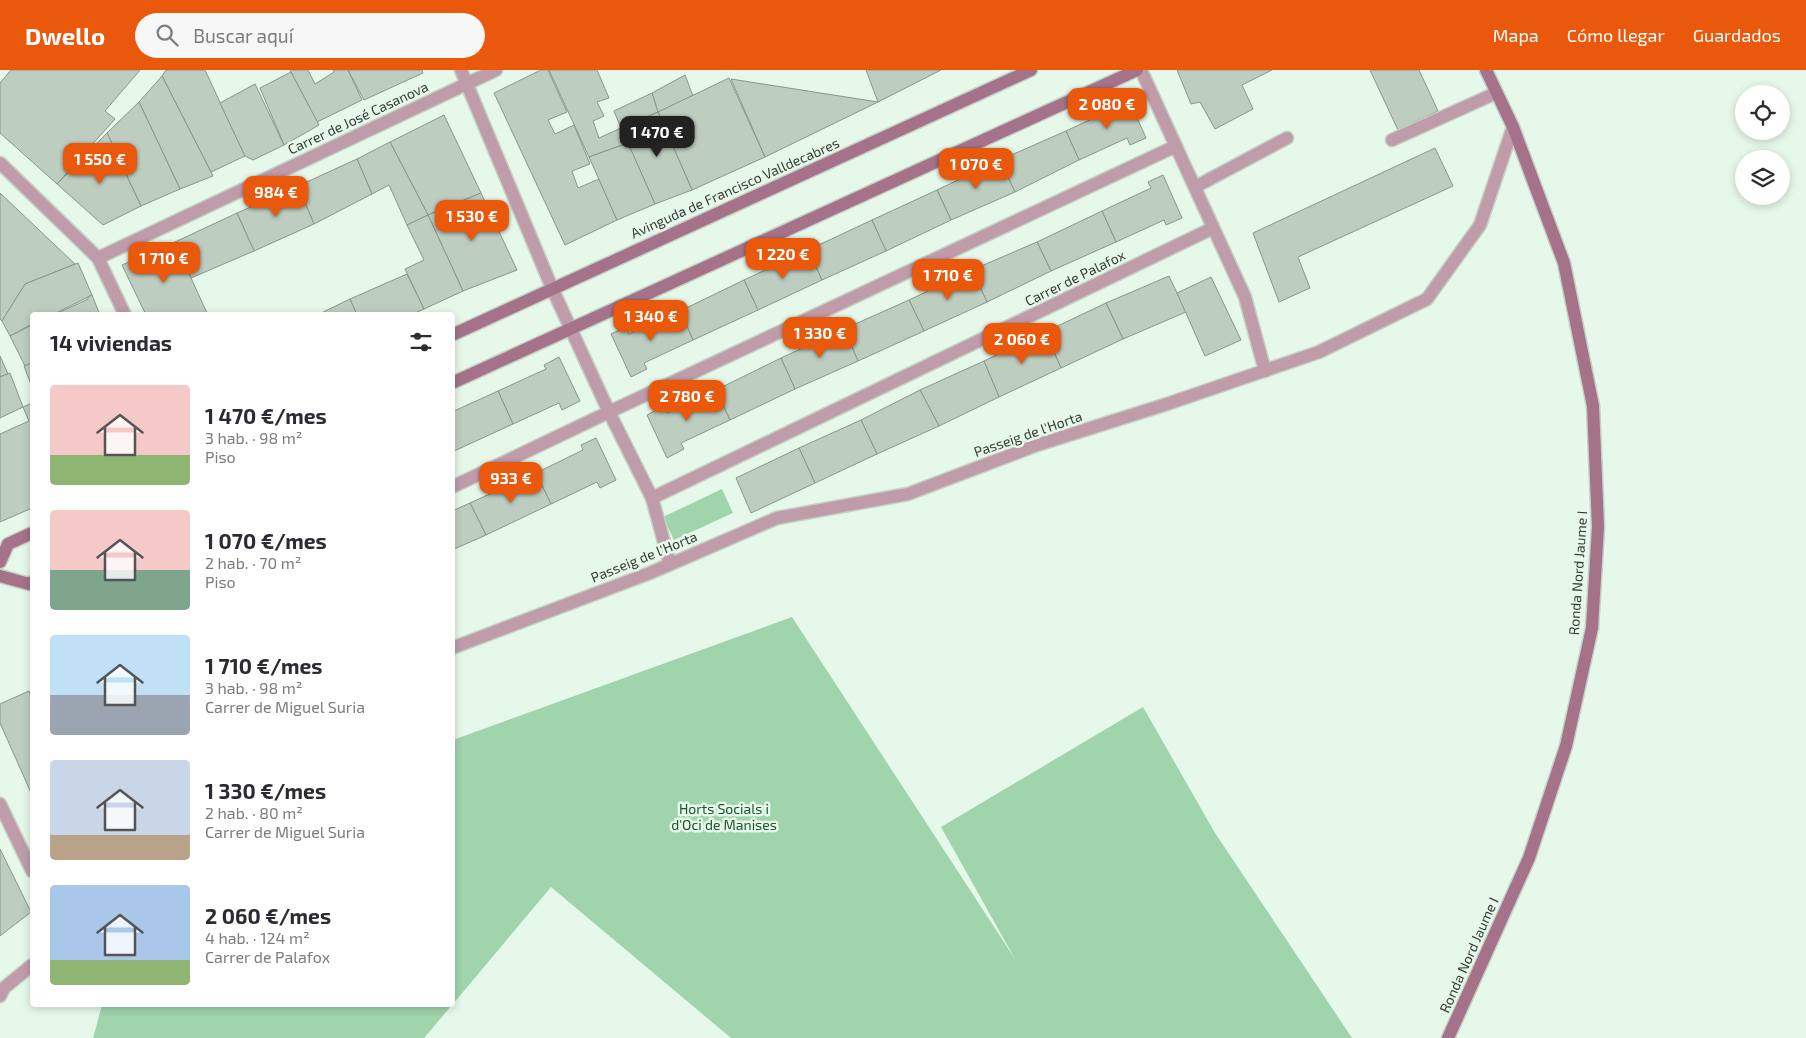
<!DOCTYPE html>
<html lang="es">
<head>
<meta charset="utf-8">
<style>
  :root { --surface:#fff; --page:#f7f7f7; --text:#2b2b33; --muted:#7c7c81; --accent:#ea580c }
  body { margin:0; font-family:"Exo 2",sans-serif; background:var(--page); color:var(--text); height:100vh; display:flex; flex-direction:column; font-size:19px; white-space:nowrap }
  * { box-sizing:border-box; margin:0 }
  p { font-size:16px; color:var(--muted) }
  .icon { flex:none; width:28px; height:28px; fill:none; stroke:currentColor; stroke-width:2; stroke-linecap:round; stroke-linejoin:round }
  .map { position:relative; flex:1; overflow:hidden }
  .sheet { position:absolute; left:30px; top:242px; width:425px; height:695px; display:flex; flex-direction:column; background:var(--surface); border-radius:5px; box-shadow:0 2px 8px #0003 }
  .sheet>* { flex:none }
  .controls { position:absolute; left:1735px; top:15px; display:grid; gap:10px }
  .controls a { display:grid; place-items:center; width:55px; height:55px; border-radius:50%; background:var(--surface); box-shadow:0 2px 8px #0003; font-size:25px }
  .price { position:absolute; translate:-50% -42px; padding:0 11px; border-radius:10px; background:var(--accent); color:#fff; font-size:16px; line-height:32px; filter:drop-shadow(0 1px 2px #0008) }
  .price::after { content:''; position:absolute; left:50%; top:30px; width:15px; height:11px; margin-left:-8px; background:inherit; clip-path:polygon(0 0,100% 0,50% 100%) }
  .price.selected { background:#222; color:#fff }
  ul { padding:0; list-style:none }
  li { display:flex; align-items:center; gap:15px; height:125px; padding:0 20px }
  li span { display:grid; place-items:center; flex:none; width:140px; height:100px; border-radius:5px; color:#555 }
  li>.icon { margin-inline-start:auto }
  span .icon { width:60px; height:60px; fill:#fffc; stroke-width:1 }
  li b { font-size:21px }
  h2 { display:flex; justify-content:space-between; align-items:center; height:60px; padding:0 20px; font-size:21px }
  header { display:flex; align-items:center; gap:30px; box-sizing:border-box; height:70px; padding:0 25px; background:var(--accent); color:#fff }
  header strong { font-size:24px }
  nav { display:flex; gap:28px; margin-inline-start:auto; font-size:18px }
  .search { width:350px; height:45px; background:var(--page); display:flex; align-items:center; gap:12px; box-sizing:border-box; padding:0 18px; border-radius:28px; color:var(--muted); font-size:19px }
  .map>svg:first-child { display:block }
  .green { fill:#a0d4ad }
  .building { fill:#bdcec1; stroke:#87978b }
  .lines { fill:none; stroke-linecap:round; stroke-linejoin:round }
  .street-casing { stroke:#c3d2c6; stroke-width:15 }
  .secondary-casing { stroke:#c3d2c6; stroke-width:15 }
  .street { stroke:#c09cab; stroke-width:12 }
  .secondary { stroke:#a57289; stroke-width:12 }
  .labels { text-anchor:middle; stroke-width:5; stroke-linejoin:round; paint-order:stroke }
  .street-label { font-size:14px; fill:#353c37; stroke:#e6f8ea }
  .park-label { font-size:14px; fill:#1f5330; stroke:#e6f8ea }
</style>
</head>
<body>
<header>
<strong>Dwello</strong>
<div class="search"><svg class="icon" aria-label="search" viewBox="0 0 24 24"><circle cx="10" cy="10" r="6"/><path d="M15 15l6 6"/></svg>Buscar aquí</div>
<nav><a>Mapa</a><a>Cómo llegar</a><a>Guardados</a></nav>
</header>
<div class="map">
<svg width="1806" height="968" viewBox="0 0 1806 968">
  <rect width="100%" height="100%" fill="#e6f8ea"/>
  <g class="green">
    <path d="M722 419 733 443 674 470 663 447Z"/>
    <path d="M792 547 1015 889 941 757 1143 637 1215 763 1352 968H731L551 817 453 934V670Z"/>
    <path d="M102 935H452L424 968H93Z"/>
  </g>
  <g class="building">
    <path d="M11 0H140L105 41 115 49 57 114 0 63V13Z"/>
    <path d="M166 0H205L245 86 211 102 162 6Z"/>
    <path d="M290 0H308L315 14 334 2 333 0H348L362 30 317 52Z"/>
    <path d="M348 0H422L423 3 364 30Z"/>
    <path d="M541 0H548L567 42 548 50 555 64 574 55 590 94 572 101 578 118 599 109 617 150 565 175 494 23Z"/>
    <path d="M549 0H597L609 28 597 32 604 46 593 51 599 68 621 58 628 73 589 87Z"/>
    <path d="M866 0H941L878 32Z"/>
    <path d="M1177 0H1272L1242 15 1253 39 1215 59 1200 32 1191 34Z"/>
    <path d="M1370 0H1419L1438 41 1398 60Z"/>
    <path d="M291 2 319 55 284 75 260 18Z"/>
    <path d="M685 5 693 26 658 42 652 23Z"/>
    <path d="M162 6 213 106 180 119 139 32Z"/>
    <path d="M729 8 765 87 692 120 658 42Z"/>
    <path d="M731 9 878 32 765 87Z"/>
    <path d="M255 14 284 75 253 90 245 86 220 33Z"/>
    <path d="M652 23 658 42 621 58 614 41Z"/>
    <path d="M1127 25 1146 68 1130 75 1127 68 1079 90 1066 61 1113 39 1110 32Z"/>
    <path d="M139 32 180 119 141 136 107 63Z"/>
    <path d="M658 42 692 120 655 134 621 58Z"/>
    <path d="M444 45 481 123 428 145 390 72Z"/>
    <path d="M1066 61 1079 90 1015 122 1000 90Z"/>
    <path d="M107 63 114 77 102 94 111 101 122 96 141 136 103 155 57 114Z"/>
    <path d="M390 72 428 145 407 155 389 115 372 124 357 89Z"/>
    <path d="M628 73 655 134 617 150 589 87Z"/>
    <path d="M1435 78 1453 116 1298 187 1310 218 1279 232 1253 163Z"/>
    <path d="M357 89 372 124 314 154 298 116Z"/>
    <path d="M1000 90 1015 122 951 150 937 120Z"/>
    <path d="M1163 105 1182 148 1166 155 1164 150 1116 172 1102 141 1151 118 1148 112Z"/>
    <path d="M298 116 314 154 254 181 237 143Z"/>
    <path d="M937 120 951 150 886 181 872 150Z"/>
    <path d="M0 123 75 194 25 214 2 251 0 249Z"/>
    <path d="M481 123 517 200 463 221 428 145Z"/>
    <path d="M1102 141 1116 172 1051 201 1037 172Z"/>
    <path d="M237 143 254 181 191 208 175 172Z"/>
    <path d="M428 145 463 221 424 239 405 199 424 190 407 155Z"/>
    <path d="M872 150 886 181 822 210 808 180Z"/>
    <path d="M175 172 191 208 208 245H146L122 195Z"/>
    <path d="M1037 172 1051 201 987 232 972 200Z"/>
    <path d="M808 180 822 210 758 240 744 210Z"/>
    <path d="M78 193 92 225 52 245H32V254L10 266 2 251 25 214Z"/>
    <path d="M972 200 987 232 924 261 909 230Z"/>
    <path d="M407 204 424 239 411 245H357L350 229Z"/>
    <path d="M1169 206 1186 242 1123 269 1106 233Z"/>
    <path d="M1211 207 1241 270 1205 286 1177 223Z"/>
    <path d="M744 210 758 240 693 270 680 241Z"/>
    <path d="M92 225 100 245H54L88 229V227Z"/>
    <path d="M350 229 357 245H317Z"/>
    <path d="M909 230 924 261 858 291 844 259Z"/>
    <path d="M1106 233 1123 269 1061 298 1045 262Z"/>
    <path d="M680 241 693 270 644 293 647 299 631 307 611 264 626 257 629 264Z"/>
    <path d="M32 255V293L25 296 10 266Z"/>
    <path d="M844 259 858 291 795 319 781 288Z"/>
    <path d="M1045 262 1061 298 999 327 984 291Z"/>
    <path d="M0 286 8 304 0 307Z"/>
    <path d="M559 287 580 331 562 340 559 333 513 354 498 321 546 299 544 295Z"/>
    <path d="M781 288 795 319 730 350 716 320Z"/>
    <path d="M984 291 999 327 939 356 920 320Z"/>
    <path d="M32 293V317L24 296Z"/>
    <path d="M10 303 23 337 0 348V307Z"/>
    <path d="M716 320 730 350 681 373 684 379 667 388 647 345 664 336 667 343Z"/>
    <path d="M920 320 939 356 877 384 861 350Z"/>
    <path d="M498 321 513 354 452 382V342Z"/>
    <path d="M32 333V438L0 452V364L29 351 23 337Z"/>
    <path d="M861 350 877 384 815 413 799 378Z"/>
    <path d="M596 368 616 410 600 418 597 412 551 434 536 403 583 380 581 375Z"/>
    <path d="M799 378 815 413 751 443 736 408Z"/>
    <path d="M536 403 551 434 486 465 470 433Z"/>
    <path d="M470 433 486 465 452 480V441Z"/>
    <path d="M29 621 32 629V725L0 653V634Z"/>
    <path d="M0 779 31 842 0 866Z"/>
  </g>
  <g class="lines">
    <defs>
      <g id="street">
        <path d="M461 0 552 218 609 342 652 428 670 494"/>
        <path d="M1141 0 1245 227 1265 301"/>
        <path d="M1392 70 1496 23"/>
        <path d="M0 93 98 188 125 245"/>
        <path d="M1195 117 1287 68"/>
        <path d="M98 188 496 0"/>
        <path d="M452 417 609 342 1176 76"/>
        <path d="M652 428 1213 158"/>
        <path d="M452 578 650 503 777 448 908 424 1037 375 1167 334 1319 282 1427 229 1480 155 1513 57"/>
        <path d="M0 734 32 801"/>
        <path d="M0 926 4 918 32 895"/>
      </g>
      <g id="secondary">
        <path d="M452 265 1031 0"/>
        <path d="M452 313 1137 0"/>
        <path d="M0 492 8 474 32 463"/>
        <path d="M0 506 29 514 32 512"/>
        <path d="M1448 968 1529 788 1566 676 1592 558 1598 457 1593 336 1564 193 1513 57 1486 0"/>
      </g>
    </defs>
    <use href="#street" class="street-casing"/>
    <use href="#secondary" class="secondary-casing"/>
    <use href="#street" class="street"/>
    <use href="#secondary" class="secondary"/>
  </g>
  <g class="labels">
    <g class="street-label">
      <text transform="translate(358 48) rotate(-25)" y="5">Carrer de José Casanova</text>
      <text transform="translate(735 118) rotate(-24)" y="5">Avinguda de Francisco Valldecabres</text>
      <text transform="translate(1075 208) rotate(-26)" y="5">Carrer de Palafox</text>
      <text transform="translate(1028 364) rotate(-19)" y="5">Passeig de l'Horta</text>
      <text transform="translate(644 487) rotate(-22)" y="5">Passeig de l'Horta</text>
      <text transform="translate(1578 503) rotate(-86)" y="5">Ronda Nord Jaume I</text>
      <text transform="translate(1469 885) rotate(-66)" y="5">Ronda Nord Jaume I</text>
    </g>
    <g class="park-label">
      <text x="724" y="744">Horts Socials i<tspan x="724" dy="16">d'Oci de Manises</tspan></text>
    </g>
  </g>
</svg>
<div class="controls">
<a><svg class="icon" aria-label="locate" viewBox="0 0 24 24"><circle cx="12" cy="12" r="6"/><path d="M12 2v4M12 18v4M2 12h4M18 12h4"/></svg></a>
<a><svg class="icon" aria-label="layers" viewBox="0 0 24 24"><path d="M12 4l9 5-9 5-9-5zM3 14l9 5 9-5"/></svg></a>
</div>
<b class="price" style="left:1107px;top:60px">2 080 €</b>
<b class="price selected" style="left:657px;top:88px">1 470 €</b>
<b class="price" style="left:100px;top:115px">1 550 €</b>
<b class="price" style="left:976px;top:120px">1 070 €</b>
<b class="price" style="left:276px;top:148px">984 €</b>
<b class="price" style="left:472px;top:172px">1 530 €</b>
<b class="price" style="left:783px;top:210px">1 220 €</b>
<b class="price" style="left:164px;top:214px">1 710 €</b>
<b class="price" style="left:948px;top:231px">1 710 €</b>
<b class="price" style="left:651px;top:272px">1 340 €</b>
<b class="price" style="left:820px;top:289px">1 330 €</b>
<b class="price" style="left:1022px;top:295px">2 060 €</b>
<b class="price" style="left:687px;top:352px">2 780 €</b>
<b class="price" style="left:511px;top:434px">933 €</b>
<section class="sheet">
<h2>14 viviendas<svg class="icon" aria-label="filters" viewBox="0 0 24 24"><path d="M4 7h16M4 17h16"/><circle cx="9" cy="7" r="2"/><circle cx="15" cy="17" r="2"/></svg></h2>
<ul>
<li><span style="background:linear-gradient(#f6c9c9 70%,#8fb573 0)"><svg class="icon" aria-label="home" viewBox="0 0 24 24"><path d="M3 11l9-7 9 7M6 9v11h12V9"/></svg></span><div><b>1 470 €/mes</b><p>3 hab. · 98 m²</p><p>Piso</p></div></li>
<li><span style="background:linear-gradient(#f6c9c9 60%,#7fa58c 0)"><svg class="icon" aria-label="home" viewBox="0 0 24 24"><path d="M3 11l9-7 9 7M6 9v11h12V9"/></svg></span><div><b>1 070 €/mes</b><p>2 hab. · 70 m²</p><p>Piso</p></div></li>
<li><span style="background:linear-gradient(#bfe0f5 60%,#9aa5b1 0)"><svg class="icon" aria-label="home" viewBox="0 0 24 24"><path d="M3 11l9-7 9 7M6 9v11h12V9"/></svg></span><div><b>1 710 €/mes</b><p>3 hab. · 98 m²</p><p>Carrer de Miguel Suria</p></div></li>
<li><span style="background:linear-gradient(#c9d6e8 75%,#b9a48a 0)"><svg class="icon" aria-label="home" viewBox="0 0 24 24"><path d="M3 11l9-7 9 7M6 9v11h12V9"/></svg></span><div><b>1 330 €/mes</b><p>2 hab. · 80 m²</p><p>Carrer de Miguel Suria</p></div></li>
<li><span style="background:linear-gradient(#a9c7e8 75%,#8fb573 0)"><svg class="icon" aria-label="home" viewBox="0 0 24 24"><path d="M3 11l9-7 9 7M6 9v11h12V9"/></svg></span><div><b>2 060 €/mes</b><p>4 hab. · 124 m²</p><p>Carrer de Palafox</p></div></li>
</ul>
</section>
</div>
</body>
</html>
